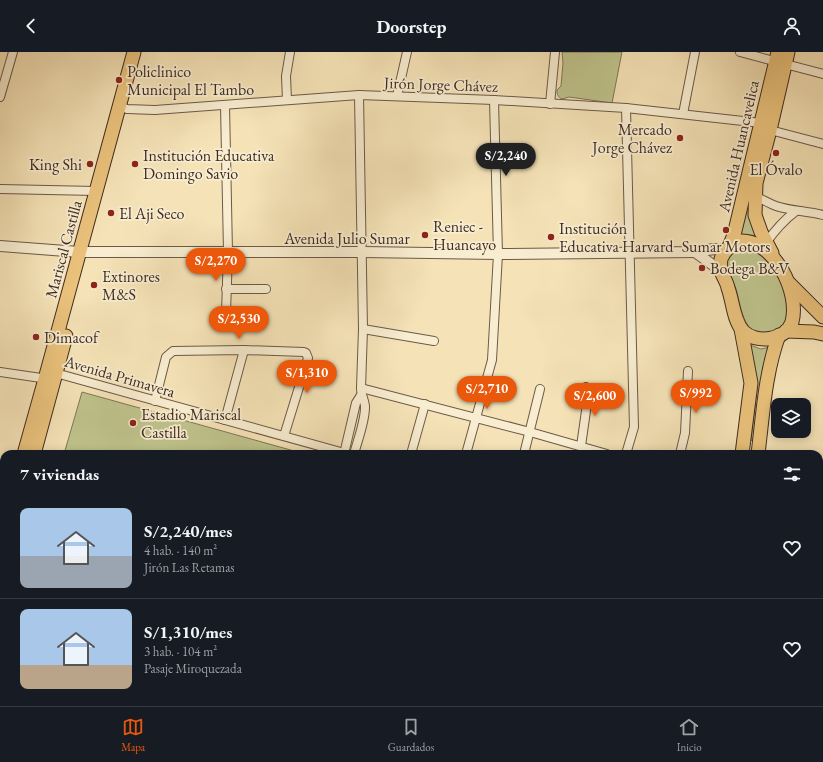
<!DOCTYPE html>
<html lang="es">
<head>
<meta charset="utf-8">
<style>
  :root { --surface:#171b24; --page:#20242c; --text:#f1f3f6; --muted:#9ea1a6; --line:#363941; --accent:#ea580c }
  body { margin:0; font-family:"EB Garamond",serif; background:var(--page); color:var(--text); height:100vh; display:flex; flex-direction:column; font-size:15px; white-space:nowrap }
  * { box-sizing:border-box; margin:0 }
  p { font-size:13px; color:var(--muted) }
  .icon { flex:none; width:22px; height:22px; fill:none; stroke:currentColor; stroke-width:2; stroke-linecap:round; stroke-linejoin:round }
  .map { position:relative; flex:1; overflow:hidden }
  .side { position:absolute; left:0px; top:398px; width:823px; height:256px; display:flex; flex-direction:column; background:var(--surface); border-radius:12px 12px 0 0; box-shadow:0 2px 10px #0003 }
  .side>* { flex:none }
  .tools { position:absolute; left:771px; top:346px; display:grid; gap:8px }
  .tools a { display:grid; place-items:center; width:40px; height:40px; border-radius:8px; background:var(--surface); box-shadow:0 2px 10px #0003; font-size:20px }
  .price { position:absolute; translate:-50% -34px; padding:0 9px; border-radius:14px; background:var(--accent); color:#fff; font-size:13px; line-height:26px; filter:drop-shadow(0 1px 2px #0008) }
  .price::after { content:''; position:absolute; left:50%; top:24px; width:12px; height:9px; margin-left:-6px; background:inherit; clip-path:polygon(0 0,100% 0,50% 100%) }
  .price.current { background:#222; color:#fff }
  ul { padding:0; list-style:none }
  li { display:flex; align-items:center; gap:12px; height:100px; padding:0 20px }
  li+li { border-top:1px solid var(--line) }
  li span { display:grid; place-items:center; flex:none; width:112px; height:80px; border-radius:8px; color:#555 }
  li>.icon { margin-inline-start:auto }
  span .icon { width:48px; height:48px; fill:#fffc; stroke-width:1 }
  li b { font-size:17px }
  h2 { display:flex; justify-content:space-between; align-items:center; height:48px; padding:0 20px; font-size:17px }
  header { display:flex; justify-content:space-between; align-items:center; height:52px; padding:0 20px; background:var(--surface); font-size:18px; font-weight:700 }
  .tab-bar { display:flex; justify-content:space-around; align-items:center; height:56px; border-top:1px solid var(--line); background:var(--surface); font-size:11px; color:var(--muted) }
  .tab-bar a { display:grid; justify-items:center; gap:2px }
  .tab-bar .current { color:var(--accent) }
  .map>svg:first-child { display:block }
  .green { fill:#bfc38c; stroke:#7e7758 }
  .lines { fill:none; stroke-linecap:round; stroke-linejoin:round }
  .minor-casing { stroke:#6c5948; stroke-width:10 }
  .tertiary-casing { stroke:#6c5948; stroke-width:12 }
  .primary-casing { stroke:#3e2b23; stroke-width:15 }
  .trunk-casing { stroke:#3e2b23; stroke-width:15 }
  .minor { stroke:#f8edd0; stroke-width:8 }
  .tertiary { stroke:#f8edd0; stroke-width:10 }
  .primary { stroke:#eac27c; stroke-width:13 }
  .trunk { stroke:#eac27c; stroke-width:13 }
  .poi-dot { fill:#8f2418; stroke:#f8edd0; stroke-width:1.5 }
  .labels { text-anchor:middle; stroke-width:3.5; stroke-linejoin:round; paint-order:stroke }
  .poi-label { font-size:16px; fill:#3e2b23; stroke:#f8edd0; text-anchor:start }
  .street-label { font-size:16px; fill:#3e2b23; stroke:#f8edd0 }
</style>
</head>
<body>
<header><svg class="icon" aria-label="back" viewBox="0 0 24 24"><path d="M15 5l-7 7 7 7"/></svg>Doorstep<svg class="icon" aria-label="person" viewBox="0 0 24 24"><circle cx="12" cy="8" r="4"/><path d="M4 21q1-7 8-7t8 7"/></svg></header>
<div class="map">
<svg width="823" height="654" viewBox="0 0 823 654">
  <rect width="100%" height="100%" fill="#f5e3b7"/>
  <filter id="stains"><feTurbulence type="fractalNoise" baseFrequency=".005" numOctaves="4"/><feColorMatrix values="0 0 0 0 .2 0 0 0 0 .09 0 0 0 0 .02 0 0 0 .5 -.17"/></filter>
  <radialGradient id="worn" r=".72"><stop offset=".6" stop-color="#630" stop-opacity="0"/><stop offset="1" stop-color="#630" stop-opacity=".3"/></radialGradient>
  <g class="green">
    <path d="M562 0H622L612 51 569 45 562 47C558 45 557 43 557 38L561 34 563 11Z"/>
    <path d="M751 147 758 186 744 183 737 184 745 151Z"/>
    <path d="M741 194C766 200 782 225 787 250 789 258 788 269 781 275 776 279 772 280 767 281 742 287 741 250 735 234 732 227 725 217 726 208 728 201 735 198 741 194Z"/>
    <path d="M747 292 761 297 770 295 754 391 751 388 756 345Z"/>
    <path d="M82 340 305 402H64Z"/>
    <path d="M138 650H271L270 654H152Z"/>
  </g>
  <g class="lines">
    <defs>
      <g id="minor">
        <path d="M740 0 823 22"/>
        <path d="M397 44 407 0"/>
        <path d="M0 45 13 0"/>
        <path d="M287 48 286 24 290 0"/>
        <path d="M550 52 555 0"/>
        <path d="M225 53 228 200 226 261"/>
        <path d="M119 54 127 57 155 58 359 43 494 48 626 56 761 71 770 78 823 92"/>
        <path d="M683 62 695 0"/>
        <path d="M0 137 96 139"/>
        <path d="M752 143C760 146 768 151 776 154 791 159 807 159 823 163"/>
        <path d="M766 191C775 178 784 168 796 159"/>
        <path d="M226 237H266"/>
        <path d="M363 277 434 289"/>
        <path d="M0 320 48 327"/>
        <path d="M52 320 348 402"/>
        <path d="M361 336 530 380 607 402"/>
        <path d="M155 349 166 305 173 299 244 298 304 300 306 301 308 306 284 384"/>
        <path d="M225 368 244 298"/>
        <path d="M581 394 586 359V335"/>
        <path d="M344 402 356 351 361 343"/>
        <path d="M354 402C358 387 365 370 365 355 365 349 361 343 361 336L363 277 359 43"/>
        <path d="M411 402 425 352"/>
        <path d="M466 402 492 308 498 202 494 48"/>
        <path d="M524 402 540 337"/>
        <path d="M626 402 634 375 626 56"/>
        <path d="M680 402 685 381 688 319"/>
        <path d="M0 624 4 625"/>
        <path d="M101 650 116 654"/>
        <path d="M363 650 377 654"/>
        <path d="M52 654 53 650"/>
        <path d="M275 654 276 650"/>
        <path d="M281 654 282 650"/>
      </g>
      <g id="tertiary">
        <path d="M0 194 79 200H362L498 202 695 200 714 197 726 198"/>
        <path d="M695 200 721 219"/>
      </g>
      <g id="primary">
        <path d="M789 231 823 265"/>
        <path d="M786 279 814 280 823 282"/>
      </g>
      <g id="trunk">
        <path d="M741 189C774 188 800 240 792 270 786 289 755 292 743 279 733 268 733 249 728 236 727 230 723 225 721 219 721 215 720 211 721 207 724 198 733 192 741 189Z"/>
        <path d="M729 195 734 183 778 0"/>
        <path d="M772 201 761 180 755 163 756 131 770 78 788 0"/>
        <path d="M741 277 751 331 742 402"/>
        <path d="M24 402 45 327 134 0"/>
        <path d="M34 402 66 284"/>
        <path d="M758 402C763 362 765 321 779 283"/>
        <path d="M0 484 4 470"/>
        <path d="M0 528 4 513"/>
        <path d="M681 654 682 650"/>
        <path d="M697 654 698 650"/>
      </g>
    </defs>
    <use href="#minor" class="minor-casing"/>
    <use href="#tertiary" class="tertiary-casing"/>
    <use href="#primary" class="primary-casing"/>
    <use href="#trunk" class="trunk-casing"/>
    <use href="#minor" class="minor"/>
    <use href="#tertiary" class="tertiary"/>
    <use href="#primary" class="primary"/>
    <use href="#trunk" class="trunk"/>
  </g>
  <g class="poi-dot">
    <circle cx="119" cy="28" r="4"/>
    <circle cx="680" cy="86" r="4"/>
    <circle cx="776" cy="101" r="4"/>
    <circle cx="90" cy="112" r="4"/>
    <circle cx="135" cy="112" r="4"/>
    <circle cx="111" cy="161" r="4"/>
    <circle cx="726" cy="178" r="4"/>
    <circle cx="425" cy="183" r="4"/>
    <circle cx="551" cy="185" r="4"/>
    <circle cx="702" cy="216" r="4"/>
    <circle cx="94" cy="233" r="4"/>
    <circle cx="36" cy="285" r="4"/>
    <circle cx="133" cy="371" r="4"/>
  </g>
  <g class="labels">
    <g class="poi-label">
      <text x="127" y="25">Policlinico<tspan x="127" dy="18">Municipal El Tambo</tspan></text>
      <text x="672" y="83" text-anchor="end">Mercado<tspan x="672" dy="18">Jorge Chávez</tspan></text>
      <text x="143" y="109">Institución Educativa<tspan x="143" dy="18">Domingo Savio</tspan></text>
      <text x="82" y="118" text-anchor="end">King Shi</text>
      <text x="776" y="123" text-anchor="middle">El Óvalo</text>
      <text x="119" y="167">El Aji Seco</text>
      <text x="433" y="180">Reniec -<tspan x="433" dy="18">Huancayo</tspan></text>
      <text x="559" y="182">Institución<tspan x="559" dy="18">Educativa Harvard</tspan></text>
      <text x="726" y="200" text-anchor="middle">Sumar Motors</text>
      <text x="710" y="222">Bodega B&amp;V</text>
      <text x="102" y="230">Extinores<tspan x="102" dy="18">M&amp;S</tspan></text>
      <text x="44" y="291">Dimacof</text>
      <text x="141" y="368">Estadio Mariscal<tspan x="141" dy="18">Castilla</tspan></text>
    </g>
    <g class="street-label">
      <text transform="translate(441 32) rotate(2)" y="6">Jirón Jorge Chávez</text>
      <text transform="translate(738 94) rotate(-77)" y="6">Avenida Huancavelica</text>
      <text x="347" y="192">Avenida Julio Sumar</text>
      <text transform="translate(63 197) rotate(-75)" y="6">Mariscal Castilla</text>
      <text transform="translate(120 324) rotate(16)" y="6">Avenida Primavera</text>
    </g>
  </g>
  <rect width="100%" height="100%" filter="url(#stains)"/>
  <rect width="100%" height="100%" fill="url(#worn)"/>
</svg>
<div class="tools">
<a><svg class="icon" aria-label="layers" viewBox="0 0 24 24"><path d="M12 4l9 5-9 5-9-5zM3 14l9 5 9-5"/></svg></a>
</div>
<b class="price current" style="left:506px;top:125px">S/2,240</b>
<b class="price" style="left:216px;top:230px">S/2,270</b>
<b class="price" style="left:239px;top:288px">S/2,530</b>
<b class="price" style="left:307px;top:342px">S/1,310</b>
<b class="price" style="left:487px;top:358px">S/2,710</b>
<b class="price" style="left:696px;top:362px">S/992</b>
<b class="price" style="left:595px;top:365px">S/2,600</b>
<section class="side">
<h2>7 viviendas<svg class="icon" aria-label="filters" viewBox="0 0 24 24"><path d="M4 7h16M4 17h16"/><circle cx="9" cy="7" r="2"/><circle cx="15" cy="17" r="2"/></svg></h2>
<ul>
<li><span style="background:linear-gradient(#a9c7e8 60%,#9aa5b1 0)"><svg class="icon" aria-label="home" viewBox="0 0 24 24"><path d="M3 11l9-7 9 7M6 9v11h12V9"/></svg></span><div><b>S/2,240/mes</b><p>4 hab. · 140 m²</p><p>Jirón Las Retamas</p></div><svg class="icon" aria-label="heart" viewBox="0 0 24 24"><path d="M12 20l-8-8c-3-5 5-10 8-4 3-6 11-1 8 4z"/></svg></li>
<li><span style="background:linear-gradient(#a9c7e8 70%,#b9a48a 0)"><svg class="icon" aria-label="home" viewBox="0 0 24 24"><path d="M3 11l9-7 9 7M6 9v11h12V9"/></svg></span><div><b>S/1,310/mes</b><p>3 hab. · 104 m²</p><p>Pasaje Miroquezada</p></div><svg class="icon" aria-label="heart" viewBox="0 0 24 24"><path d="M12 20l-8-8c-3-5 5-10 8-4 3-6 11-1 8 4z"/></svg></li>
</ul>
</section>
</div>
<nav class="tab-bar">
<a class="current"><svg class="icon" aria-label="map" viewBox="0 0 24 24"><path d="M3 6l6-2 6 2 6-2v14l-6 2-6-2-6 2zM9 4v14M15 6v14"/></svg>Mapa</a>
<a><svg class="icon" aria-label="saved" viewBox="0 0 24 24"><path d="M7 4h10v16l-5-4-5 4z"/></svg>Guardados</a>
<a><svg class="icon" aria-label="home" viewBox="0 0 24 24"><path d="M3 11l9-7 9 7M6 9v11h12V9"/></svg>Inicio</a>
</nav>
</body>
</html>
